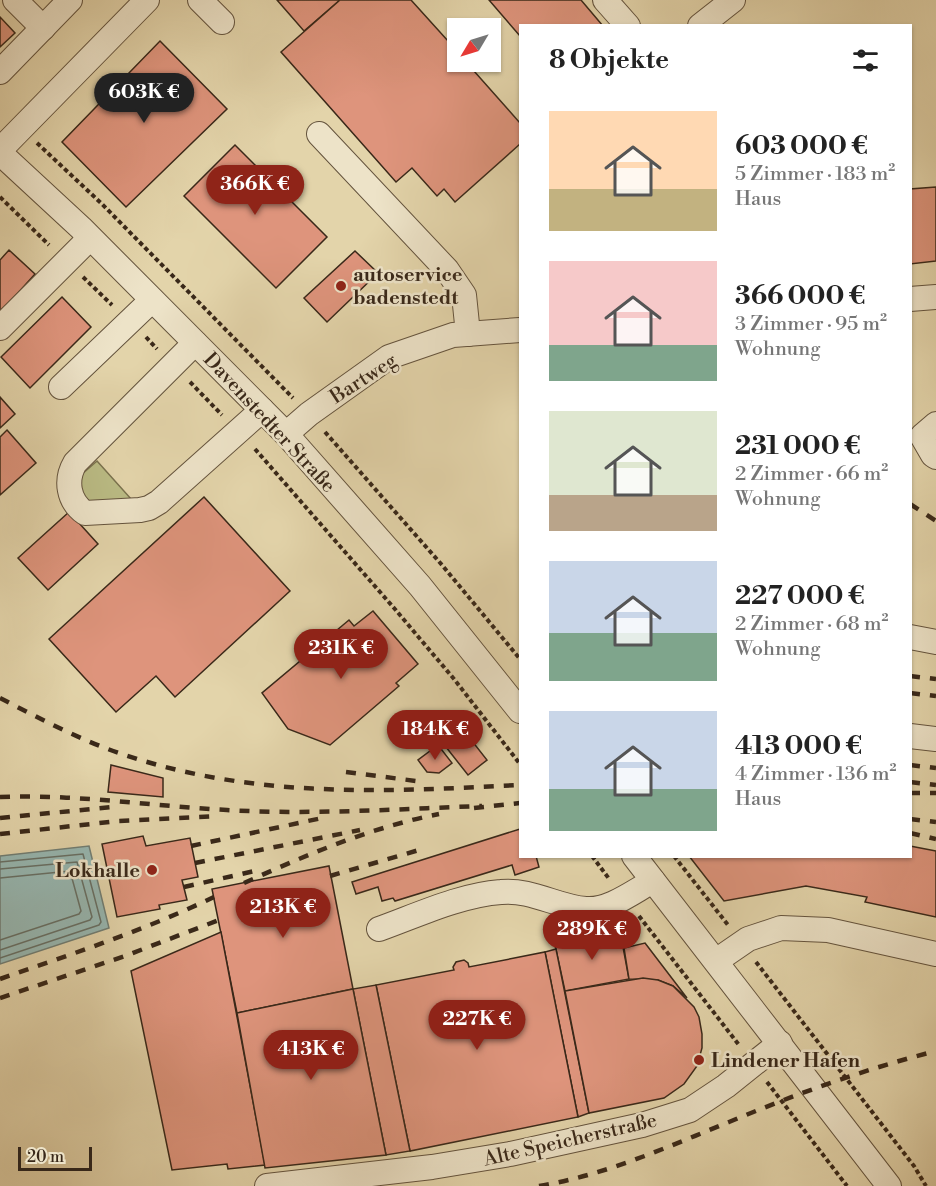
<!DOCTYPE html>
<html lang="de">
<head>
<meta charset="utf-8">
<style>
  :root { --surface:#fff; --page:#f6f6f6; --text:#222; --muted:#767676; --accent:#8f2418 }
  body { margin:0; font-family:"Libre Bodoni",serif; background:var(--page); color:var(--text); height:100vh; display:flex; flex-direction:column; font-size:22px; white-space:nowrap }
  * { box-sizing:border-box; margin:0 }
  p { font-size:20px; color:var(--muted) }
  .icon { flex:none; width:33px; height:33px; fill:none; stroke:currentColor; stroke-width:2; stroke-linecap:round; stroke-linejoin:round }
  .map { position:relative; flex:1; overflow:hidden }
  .details { position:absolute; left:519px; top:24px; width:393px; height:834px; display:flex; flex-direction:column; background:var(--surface); border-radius:0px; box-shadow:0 2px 4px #0004 }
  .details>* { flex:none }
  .needle { width:39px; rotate:232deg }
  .tools { position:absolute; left:447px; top:18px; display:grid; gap:12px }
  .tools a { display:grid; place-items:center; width:54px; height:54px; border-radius:0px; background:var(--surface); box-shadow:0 2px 4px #0004; font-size:30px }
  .scale { position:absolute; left:18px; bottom:15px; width:74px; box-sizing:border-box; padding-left:6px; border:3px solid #392819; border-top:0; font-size:16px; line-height:21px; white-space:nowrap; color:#392819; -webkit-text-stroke:4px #ede3c8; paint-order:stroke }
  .price { position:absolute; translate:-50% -51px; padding:0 14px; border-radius:21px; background:var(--accent); color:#fff; font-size:20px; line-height:39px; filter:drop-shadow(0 2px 3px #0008) }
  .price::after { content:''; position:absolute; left:50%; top:36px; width:18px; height:14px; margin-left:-9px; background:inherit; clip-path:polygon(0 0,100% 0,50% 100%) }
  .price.active { background:#222; color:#fff }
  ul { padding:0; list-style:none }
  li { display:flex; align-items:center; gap:18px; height:150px; padding:0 30px }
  li span { display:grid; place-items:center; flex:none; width:168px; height:120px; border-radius:0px; color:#555 }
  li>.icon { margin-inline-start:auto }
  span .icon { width:72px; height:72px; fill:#fffc; stroke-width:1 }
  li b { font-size:26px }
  h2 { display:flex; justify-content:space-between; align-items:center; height:72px; padding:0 30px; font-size:26px }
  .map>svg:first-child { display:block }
  .green { fill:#babb84; stroke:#7a724e; stroke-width:1.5 }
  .water { fill:#97b7b1; stroke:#717e74; stroke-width:1.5 }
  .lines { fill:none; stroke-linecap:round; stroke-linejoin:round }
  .shore { stroke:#687065; stroke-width:1.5 }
  .building { fill:#de947c; stroke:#392819; stroke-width:1.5 }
  .minor-casing { stroke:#64533d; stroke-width:26 }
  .path { stroke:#392819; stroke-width:4; stroke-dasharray:4.5 3; stroke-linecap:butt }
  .minor { stroke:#ede3c8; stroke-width:24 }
  .rail { stroke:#392819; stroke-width:4.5; stroke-dasharray:10 10; stroke-linecap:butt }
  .poi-dot { fill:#8f2418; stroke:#ede3c8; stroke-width:2 }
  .labels { text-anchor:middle; stroke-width:5; stroke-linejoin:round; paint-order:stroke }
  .poi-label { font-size:20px; font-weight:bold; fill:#392819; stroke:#ede3c8; text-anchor:start }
  .street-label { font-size:20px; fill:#392819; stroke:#ede3c8 }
</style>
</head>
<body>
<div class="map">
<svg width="936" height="1186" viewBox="0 0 936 1186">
  <rect width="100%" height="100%" fill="#e3d4aa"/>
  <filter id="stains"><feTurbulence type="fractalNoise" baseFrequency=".00333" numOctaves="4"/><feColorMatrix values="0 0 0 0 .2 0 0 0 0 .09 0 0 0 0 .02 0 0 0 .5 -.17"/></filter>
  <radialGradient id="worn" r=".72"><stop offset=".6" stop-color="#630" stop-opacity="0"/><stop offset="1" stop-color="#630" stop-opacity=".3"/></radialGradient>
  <path class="green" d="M97 461 132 500 80 502 81 475Z"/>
  <path class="water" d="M89 846 109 928 0 964V856Z"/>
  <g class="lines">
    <g class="shore">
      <path d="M0 862 83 854 101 922 99 925 0 958"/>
      <path d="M0 869 77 862 92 917 90 920 0 950"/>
      <path d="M0 878 70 871 81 911 79 914 0 940"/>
    </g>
  </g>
  <g class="building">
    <path d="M277 0H340L304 31Z"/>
    <path d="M340 0H411L458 52V62H466L520 123V144L455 202 444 189 437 196 412 168 396 182 281 52Z"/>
    <path d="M489 0H581L603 26H520V36Z"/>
    <path d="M0 17 15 33 0 47Z"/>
    <path d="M160 41 227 109 126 207 62 142Z"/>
    <path d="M235 145 327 237 276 288 184 196Z"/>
    <path d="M936 187V261L910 264V189Z"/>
    <path d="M9 250 35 274 0 313V260Z"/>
    <path d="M355 251 378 273 327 322 304 298Z"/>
    <path d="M62 297 91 327 30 388 1 357Z"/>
    <path d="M0 397 15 414 0 428Z"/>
    <path d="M7 430 36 463 0 495V437Z"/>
    <path d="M204 497 290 591 175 697 156 676 116 712 49 639Z"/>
    <path d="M69 512 98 544 48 590 18 558Z"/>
    <path d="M373 611 418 664 396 683 399 686 330 745 288 729 262 693 349 620 354 626Z"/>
    <path d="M465 732 487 760 468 775 446 747Z"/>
    <path d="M438 745 452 763 439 773 427 772 418 760Z"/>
    <path d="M111 765 163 778V797L108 792Z"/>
    <path d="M520 829V856H536L539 867 515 875 512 865 395 901 393 898 382 901 378 887 356 894 352 882Z"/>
    <path d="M143 836 146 846 190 838 198 877 182 880 187 900 159 905 160 909 117 917 102 844Z"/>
    <path d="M910 846 936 851V917L865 902 867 897 806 886 724 901 689 856H910Z"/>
    <path d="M329 866 353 989 237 1013 212 889Z"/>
    <path d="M620 931 629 979 565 991 555 945Z"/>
    <path d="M221 932 265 1165 228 1169 227 1164 172 1170 131 971Z"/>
    <path d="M645 943 687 998 673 986 658 980 629 979 624 948Z"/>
    <path d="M556 949 589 1113 578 1117 545 952Z"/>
    <path d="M545 952 578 1117 410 1151 376 985 454 970 453 967 456 962 464 960 468 963 469 967Z"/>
    <path d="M643 978 658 980 673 986 694 1007 699 1017 702 1034V1048L697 1066 684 1084 664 1098 589 1113 565 991Z"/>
    <path d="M376 985 410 1151 386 1155 353 989Z"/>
    <path d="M353 989 386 1155 265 1168 237 1013Z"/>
  </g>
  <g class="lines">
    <defs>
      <g id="minor">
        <path d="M15 0 43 28"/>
        <path d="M200 0 222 22"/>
        <path d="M605 0 628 26"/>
        <path d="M700 26 733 0"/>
        <path d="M0 72 70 0"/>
        <path d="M319 134 447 270 464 295 468 334"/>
        <path d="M0 150 147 0"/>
        <path d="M0 153 81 228 286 434 420 586 520 711"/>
        <path d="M910 299 936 297"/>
        <path d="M0 328 90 238"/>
        <path d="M195 343 75 463C65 480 68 501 85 513L140 510 149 508 159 502 262 410"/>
        <path d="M61 387 152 300"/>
        <path d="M936 424 922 436 933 455 936 457"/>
        <path d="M286 434 309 414 389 357 453 335 520 330"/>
        <path d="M910 637 936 642"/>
        <path d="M910 736 936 739"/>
        <path d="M634 856 889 1186"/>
        <path d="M379 929C418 915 460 895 501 892 532 889 557 907 586 909 609 911 634 891 653 881"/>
        <path d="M716 961 748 939 781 928 828 930 936 954"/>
        <path d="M267 1186 432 1167 510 1154 642 1125 690 1110 726 1086 780 1043"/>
      </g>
    </defs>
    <use href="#minor" class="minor-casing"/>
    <g class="path">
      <path d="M37 143 102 204 293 398"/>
      <path d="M0 197 49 245"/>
      <path d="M83 277 112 305"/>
      <path d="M146 337 157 349"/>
      <path d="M190 382 222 415"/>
      <path d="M325 432 442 565 520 659"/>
      <path d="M255 449 394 608 454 679 520 764"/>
      <path d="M592 856 610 880"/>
      <path d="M674 856 728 925"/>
      <path d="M639 916 739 1045"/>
      <path d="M756 962 914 1166 926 1186"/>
      <path d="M767 1082 847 1186"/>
    </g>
    <use href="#minor" class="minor"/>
    <g class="rail">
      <path d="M910 504 936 521"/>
      <path d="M910 676 936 679"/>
      <path d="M910 693 936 696"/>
      <path d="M0 698C39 718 78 739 119 753 252 799 384 792 520 785"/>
      <path d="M910 765 936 768"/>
      <path d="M346 772 424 782"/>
      <path d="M910 782 936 785"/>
      <path d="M910 793H936"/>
      <path d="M0 797C76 794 151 806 227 810 312 815 397 809 482 806"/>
      <path d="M474 808 520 803"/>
      <path d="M0 818 112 807"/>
      <path d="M910 819 936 822"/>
      <path d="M910 833 936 839"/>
      <path d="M0 834 118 821 218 816"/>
      <path d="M191 846 322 818"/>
      <path d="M195 863 360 830"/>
      <path d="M330 876 419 850"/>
      <path d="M244 883C306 855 372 827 439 814"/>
      <path d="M184 887 259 870"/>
      <path d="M0 979C72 954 145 930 214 897"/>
      <path d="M0 998 125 956 219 920"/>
      <path d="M539 1186C606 1175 667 1147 729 1122 796 1094 865 1069 936 1051"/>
    </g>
  </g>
  <g class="poi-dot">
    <circle cx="341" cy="286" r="6"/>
    <circle cx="152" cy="870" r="6"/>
    <circle cx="699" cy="1060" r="6"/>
  </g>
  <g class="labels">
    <g class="poi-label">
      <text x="353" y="281">autoservice<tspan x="353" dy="23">badenstedt</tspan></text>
      <text x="140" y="877" text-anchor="end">Lokhalle</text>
      <text x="711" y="1067">Lindener Hafen</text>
    </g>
    <g class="street-label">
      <text transform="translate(363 378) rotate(-33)" y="7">Bartweg</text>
      <text transform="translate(270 422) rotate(47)" y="7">Davenstedter Straße</text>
      <text transform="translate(570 1139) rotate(-13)" y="7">Alte Speicherstraße</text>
    </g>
  </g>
  <rect width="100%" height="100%" filter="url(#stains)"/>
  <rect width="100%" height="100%" fill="url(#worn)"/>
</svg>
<div class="tools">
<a><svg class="needle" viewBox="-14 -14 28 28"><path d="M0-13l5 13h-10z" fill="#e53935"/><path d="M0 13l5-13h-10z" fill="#767676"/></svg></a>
</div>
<div class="scale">20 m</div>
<b class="price active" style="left:144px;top:124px">603K €</b>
<b class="price" style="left:255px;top:216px">366K €</b>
<b class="price" style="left:341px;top:680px">231K €</b>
<b class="price" style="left:435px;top:761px">184K €</b>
<b class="price" style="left:283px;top:939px">213K €</b>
<b class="price" style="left:592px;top:961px">289K €</b>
<b class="price" style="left:477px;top:1051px">227K €</b>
<b class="price" style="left:311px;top:1081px">413K €</b>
<section class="details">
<h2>8 Objekte<svg class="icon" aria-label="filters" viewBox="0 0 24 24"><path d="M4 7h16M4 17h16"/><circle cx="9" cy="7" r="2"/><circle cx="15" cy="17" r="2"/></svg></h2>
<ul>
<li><span style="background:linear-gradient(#ffd9b3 65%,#c2b280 0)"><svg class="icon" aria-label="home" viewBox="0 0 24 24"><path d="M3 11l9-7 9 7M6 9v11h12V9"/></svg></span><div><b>603 000 €</b><p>5 Zimmer · 183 m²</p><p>Haus</p></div></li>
<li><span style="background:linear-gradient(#f6c9c9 70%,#7fa58c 0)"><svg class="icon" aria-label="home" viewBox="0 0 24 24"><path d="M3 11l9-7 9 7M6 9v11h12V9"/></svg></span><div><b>366 000 €</b><p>3 Zimmer · 95 m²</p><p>Wohnung</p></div></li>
<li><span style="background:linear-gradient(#dfe7d0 70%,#b9a48a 0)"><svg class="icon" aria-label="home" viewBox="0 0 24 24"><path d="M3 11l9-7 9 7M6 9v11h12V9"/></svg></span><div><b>231 000 €</b><p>2 Zimmer · 66 m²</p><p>Wohnung</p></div></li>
<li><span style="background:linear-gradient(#c9d6e8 60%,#7fa58c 0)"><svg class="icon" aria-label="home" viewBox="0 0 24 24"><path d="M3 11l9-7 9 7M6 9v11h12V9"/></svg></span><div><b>227 000 €</b><p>2 Zimmer · 68 m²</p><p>Wohnung</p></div></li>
<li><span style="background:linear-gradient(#c9d6e8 65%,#7fa58c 0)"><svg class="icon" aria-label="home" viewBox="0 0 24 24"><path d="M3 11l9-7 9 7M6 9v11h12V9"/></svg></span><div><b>413 000 €</b><p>4 Zimmer · 136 m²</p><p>Haus</p></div></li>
</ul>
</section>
</div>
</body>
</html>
